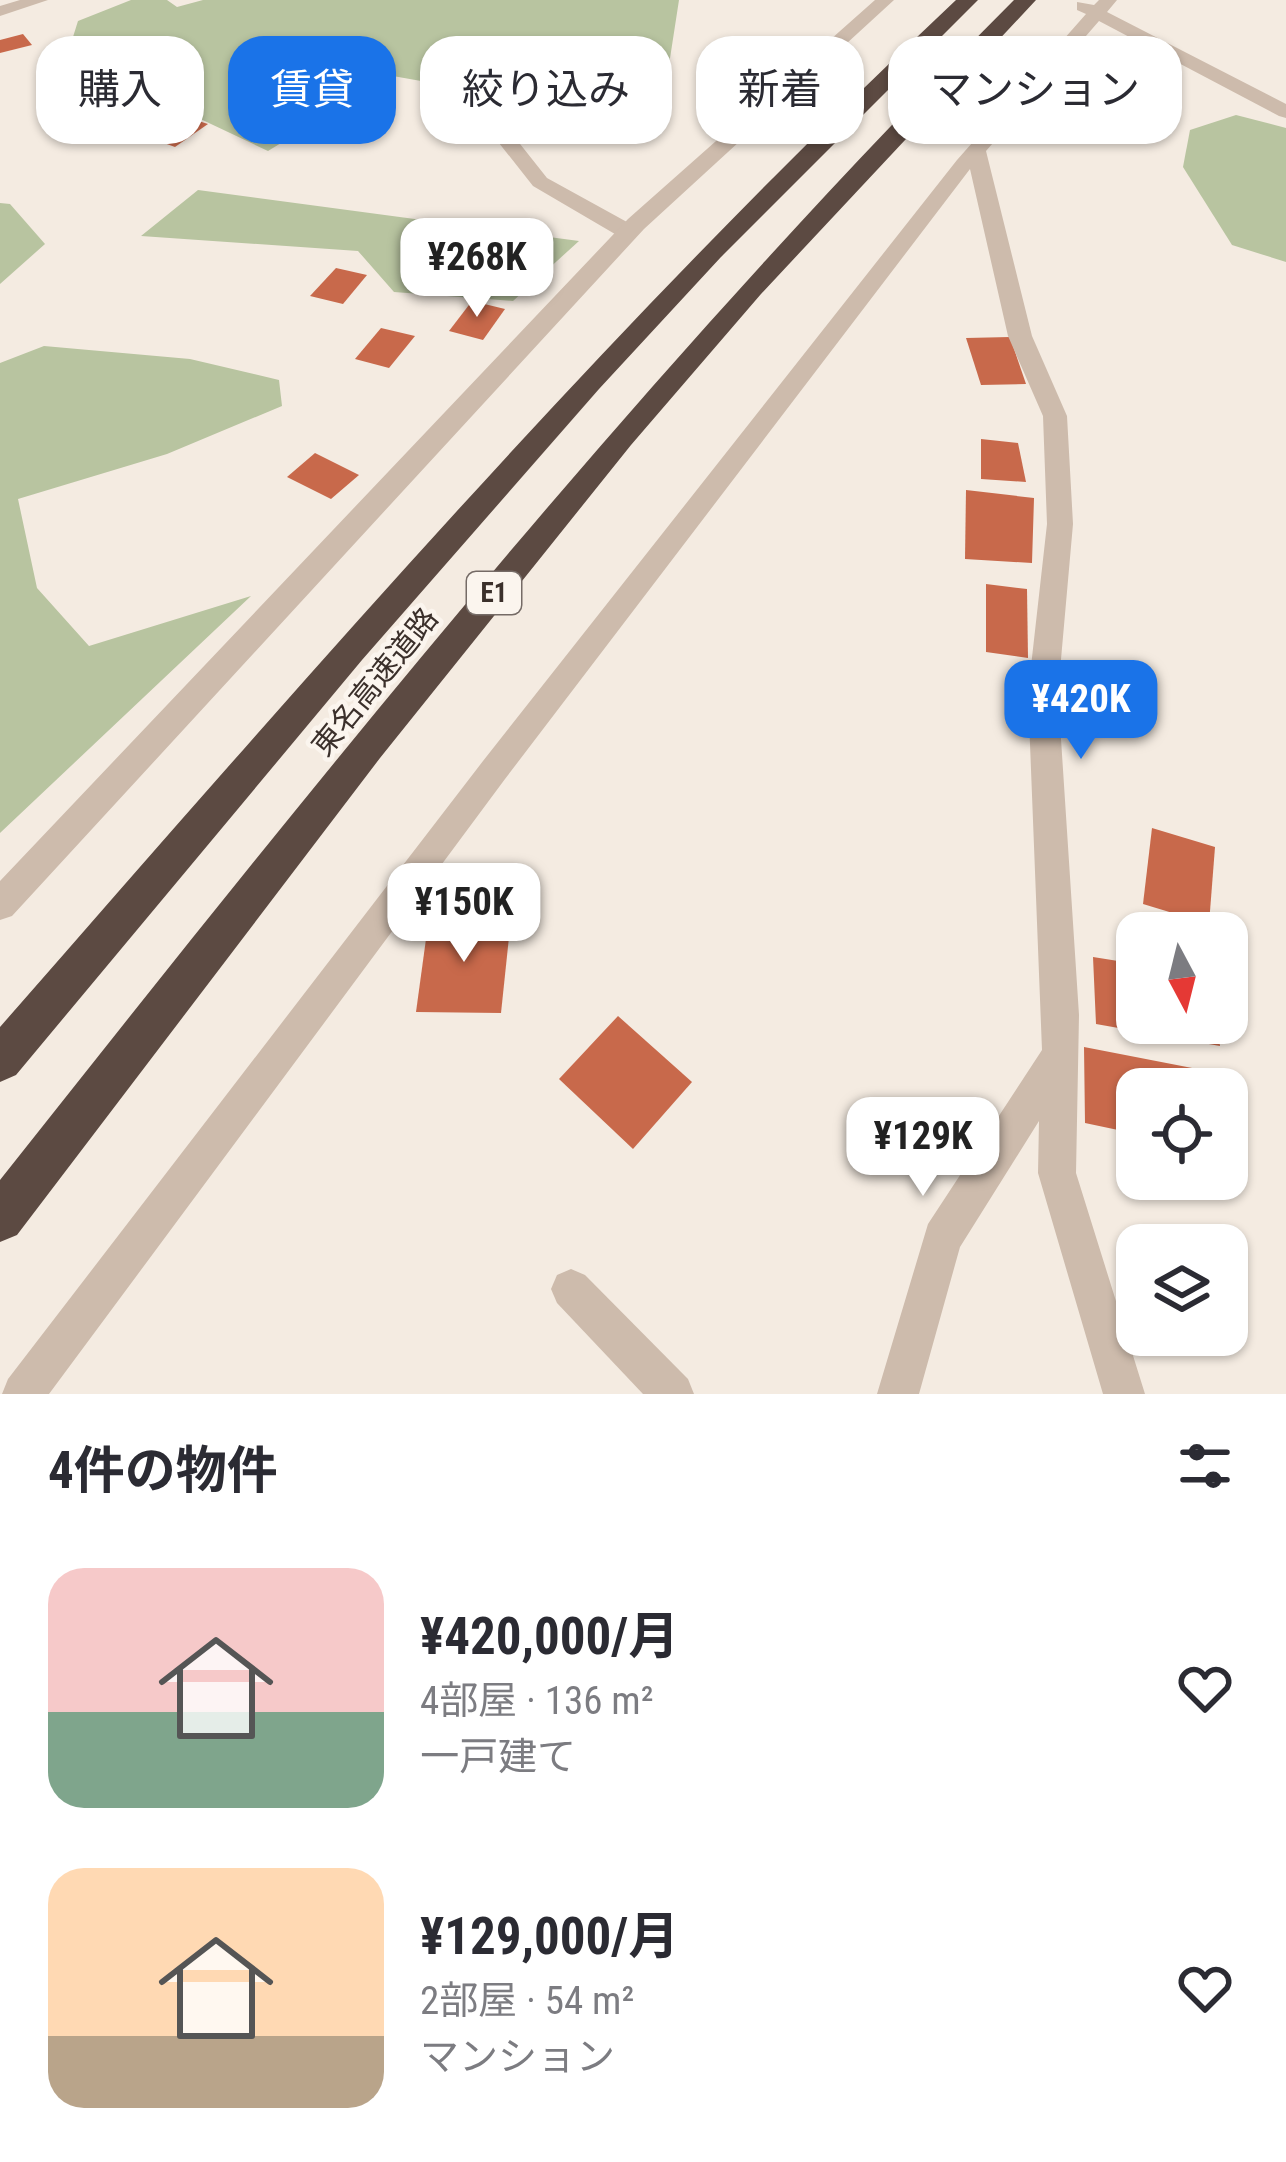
<!DOCTYPE html>
<html lang="ja">
<head>
<meta charset="utf-8">
<style>
  :root { --surface:#fff; --page:#f7f7f7; --text:#2b2b33; --muted:#7c7c81; --accent:#1a73e8 }
  body { margin:0; font-family:"Roboto Condensed","Noto Sans JP",sans-serif; background:var(--page); color:var(--text); height:100vh; display:flex; flex-direction:column; font-size:45px; white-space:nowrap }
  * { box-sizing:border-box; margin:0 }
  p { font-size:39px; color:var(--muted) }
  .icon { flex:none; width:66px; height:66px; fill:none; stroke:currentColor; stroke-width:2; stroke-linecap:round; stroke-linejoin:round }
  .map { position:relative; height:1394px; overflow:hidden }
  .panel { display:flex; flex-direction:column; background:var(--surface); flex:1 }
  .panel>* { flex:none }
  .hud { position:absolute; left:36px; top:36px; width:1215px; height:108px; display:flex; gap:24px }
  .needle { width:78px; rotate:173deg }
  .controls { position:absolute; left:1116px; top:912px; display:grid; gap:24px }
  .controls a { display:grid; place-items:center; width:132px; height:132px; border-radius:24px; background:var(--surface); box-shadow:0 3px 9px #0004; font-size:60px }
  .price { position:absolute; translate:-50% -102px; padding:0 27px; border-radius:24px; background:#fff; color:#222; font-size:39px; line-height:78px; filter:drop-shadow(0 3px 6px #0008) }
  .price::after { content:''; position:absolute; left:50%; top:72px; width:36px; height:27px; margin-left:-18px; background:inherit; clip-path:polygon(0 0,100% 0,50% 100%) }
  .price.current { background:var(--accent); color:#fff }
  ul { padding:0; list-style:none }
  li { display:flex; align-items:center; gap:36px; height:300px; padding:0 48px }
  li span { display:grid; place-items:center; flex:none; width:336px; height:240px; border-radius:36px; color:#555 }
  li>.icon { margin-inline-start:auto }
  span .icon { width:144px; height:144px; fill:#fffc; stroke-width:1 }
  li b { font-size:51px }
  h2 { display:flex; justify-content:space-between; align-items:center; height:144px; padding:0 48px; font-size:51px }
  .tag { padding:0 42px; border-radius:36px; background:var(--surface); box-shadow:0 3px 9px #0004; font-size:42px; line-height:108px }
  .tag.current { background:var(--accent); color:#fff }
  .map>svg:first-child { display:block }
  .green { fill:#b8c4a0 }
  .building { fill:#c8694b }
  .lines { fill:none; stroke-linecap:round; stroke-linejoin:round }
  .minor { fill:#cdbbac; fill-rule:evenodd }
  .tertiary { fill:#cdbbac; fill-rule:evenodd }
  .motorway { fill:#5c4a42; fill-rule:evenodd }
  .labels { text-anchor:middle; stroke-width:9; stroke-linejoin:round; paint-order:stroke }
  .shield { fill:#fbf5ee; stroke:#756b66; stroke-width:3 }
  .shield-label { font-size:27px; font-weight:bold; fill:#3b302b }
  .street-label { font-size:30px; fill:#3b302b; stroke:#fbf5ee }
</style>
</head>
<body>
<div class="map">
<svg width="1286" height="1394" viewBox="0 0 1286 1394">
  <rect width="100%" height="100%" fill="#f4ebe1"/>
  <g class="green">
    <path d="M131 0H167L177 7 203 0H679L658 136 466 89 331 65 327 115 268 151 67 56 78 21Z"/>
    <path d="M1236 115 1286 128V262L1232 245 1183 167 1190 130Z"/>
    <path d="M198 190 579 241 513 301 394 292 358 251 141 236Z"/>
    <path d="M0 203 10 204 45 244 0 284Z"/>
    <path d="M44 346 190 359 279 380 282 406 167 454 18 499 37 588 89 646 251 596 0 833V363Z"/>
  </g>
  <g class="building">
    <path d="M23 34 32 45 0 53V40Z"/>
    <path d="M147 105 171 113 138 135 113 127Z"/>
    <path d="M183 116 208 124 175 147 150 138Z"/>
    <path d="M336 268 367 275 343 304 310 296Z"/>
    <path d="M472 301 505 309 483 340 449 331Z"/>
    <path d="M381 328 415 336 389 368 355 359Z"/>
    <path d="M1010 337 1026 384 981 385 966 338Z"/>
    <path d="M981 439 1018 443 1026 482 981 479Z"/>
    <path d="M315 453 359 475 331 499 287 477Z"/>
    <path d="M966 490 1034 498 1032 563 965 559Z"/>
    <path d="M986 584 1027 589 1028 658 986 652Z"/>
    <path d="M1152 828 1215 847 1209 924 1143 904Z"/>
    <path d="M429 917 511 918 501 1013 416 1012Z"/>
    <path d="M1093 957 1137 964V1023H1217L1220 1046 1096 1024Z"/>
    <path d="M618 1016 692 1082 633 1149 559 1079Z"/>
    <path d="M1084 1047 1223 1074 1224 1089H1137V1134L1085 1123Z"/>
  </g>
  <g class="lines">
    <g class="minor">
      <path d="M20 0H48L0 16V6Z"/>
      <path d="M1099 0H1117L1107 12 1286 104V118L1279 116 1099 21 986 151 1032 336 1067 416 1073 524 1058 693 1079 1015 1076 1173 1145 1394H1103L1038 1173 1039 1121 960 1247 919 1394H877L928 1224 1042 1050 1028 693 1047 524 1043 416 1008 336 970 169 505 779 49 1394H2L8 1379 483 761 957 160 1086 14 1077 10V2L1094 5Z"/>
      <path d="M487 120H501L547 178 636 227V237H620L533 186 484 124Z"/>
      <path d="M571 1269 585 1275 688 1379 694 1394H643L557 1303 551 1289 557 1275Z"/>
    </g>
    <path class="tertiary" d="M875 0H894L644 229 12 916 0 920V881L628 219Z"/>
    <g class="motorway">
      <path d="M956 0H978L721 257 599 389 362 660 16 1075 0 1082V1027C309 674 614 321 956 0Z"/>
      <path d="M1014 0H1036L761 294 631 445 380 758 17 1235 0 1242V1180C323 772 646 368 1014 0Z"/>
    </g>
  </g>
  <g class="labels">
    <rect class="shield" x="467" y="572" width="54" height="42" rx="9"/>
    <g class="shield-label">
      <text x="494" y="602">E1</text>
    </g>
    <g class="street-label">
      <text transform="translate(375 682) rotate(-51)" y="10">東名高速道路</text>
    </g>
  </g>
</svg>
<div class="controls">
<a><svg class="needle" viewBox="-14 -14 28 28"><path d="M0-13l5 13h-10z" fill="#e53935"/><path d="M0 13l5-13h-10z" fill="#7c7c81"/></svg></a>
<a><svg class="icon" aria-label="locate" viewBox="0 0 24 24"><circle cx="12" cy="12" r="6"/><path d="M12 2v4M12 18v4M2 12h4M18 12h4"/></svg></a>
<a><svg class="icon" aria-label="layers" viewBox="0 0 24 24"><path d="M12 4l9 5-9 5-9-5zM3 14l9 5 9-5"/></svg></a>
</div>
<b class="price" style="left:477px;top:320px">¥268K</b>
<b class="price current" style="left:1081px;top:762px">¥420K</b>
<b class="price" style="left:464px;top:965px">¥150K</b>
<b class="price" style="left:923px;top:1199px">¥129K</b>
<div class="hud">
<a class="tag">購入</a>
<a class="tag current">賃貸</a>
<a class="tag">絞り込み</a>
<a class="tag">新着</a>
<a class="tag">マンション</a>
</div>
</div>
<section class="panel">
<h2>4件の物件<svg class="icon" aria-label="filters" viewBox="0 0 24 24"><path d="M4 7h16M4 17h16"/><circle cx="9" cy="7" r="2"/><circle cx="15" cy="17" r="2"/></svg></h2>
<ul>
<li><span style="background:linear-gradient(#f6c9c9 60%,#7fa58c 0)"><svg class="icon" aria-label="home" viewBox="0 0 24 24"><path d="M3 11l9-7 9 7M6 9v11h12V9"/></svg></span><div><b>¥420,000/月</b><p>4部屋 · 136 m²</p><p>一戸建て</p></div><svg class="icon" aria-label="heart" viewBox="0 0 24 24"><path d="M12 20l-8-8c-3-5 5-10 8-4 3-6 11-1 8 4z"/></svg></li>
<li><span style="background:linear-gradient(#ffd9b3 70%,#b9a48a 0)"><svg class="icon" aria-label="home" viewBox="0 0 24 24"><path d="M3 11l9-7 9 7M6 9v11h12V9"/></svg></span><div><b>¥129,000/月</b><p>2部屋 · 54 m²</p><p>マンション</p></div><svg class="icon" aria-label="heart" viewBox="0 0 24 24"><path d="M12 20l-8-8c-3-5 5-10 8-4 3-6 11-1 8 4z"/></svg></li>
</ul>
</section>
</body>
</html>
